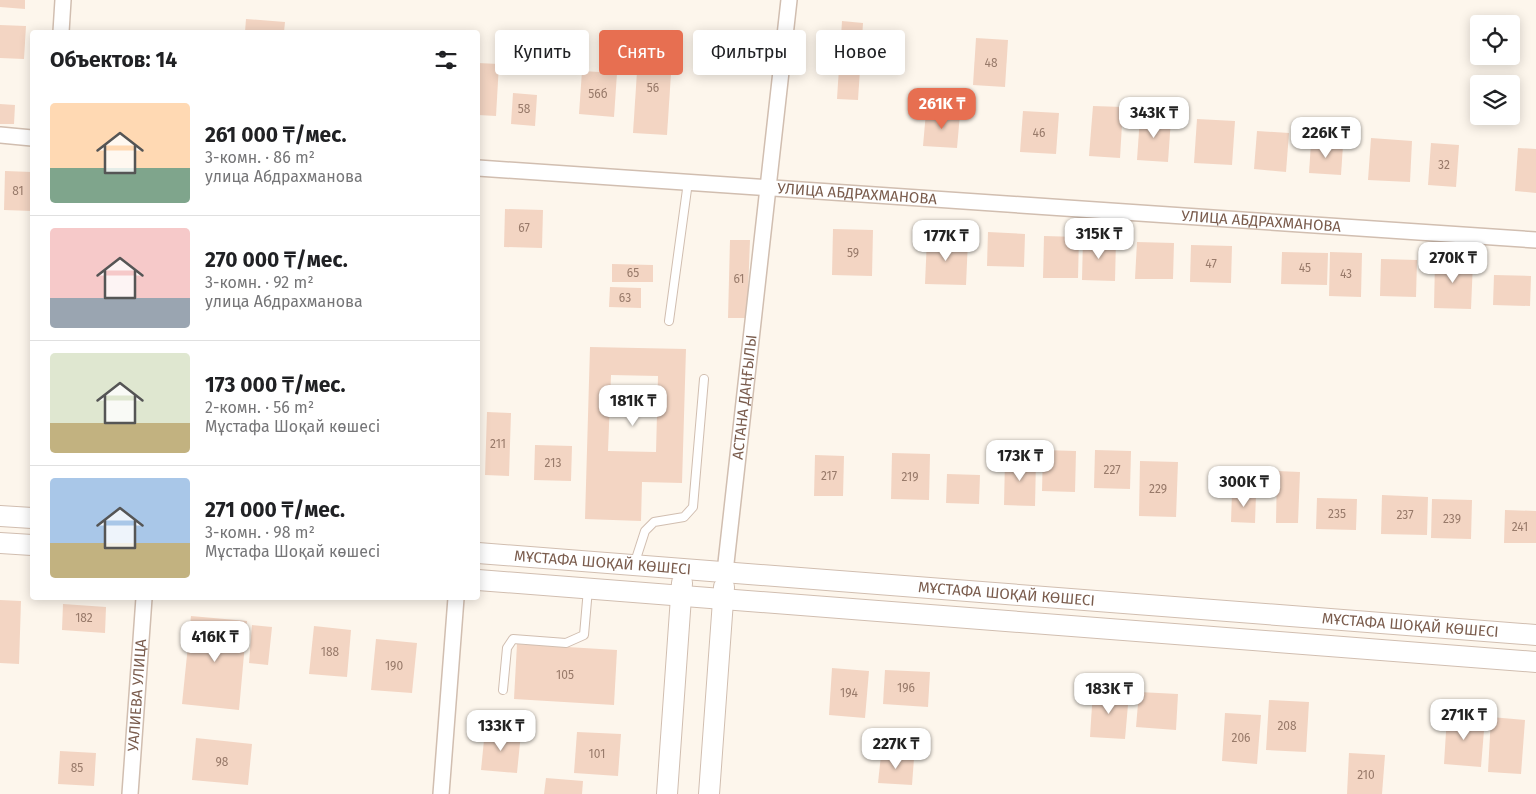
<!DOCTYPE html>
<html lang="ru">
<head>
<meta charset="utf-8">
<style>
  :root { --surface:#fff; --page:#f2f2f2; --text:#202124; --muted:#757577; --line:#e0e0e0; --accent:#e76f51 }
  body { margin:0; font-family:"Fira Sans",sans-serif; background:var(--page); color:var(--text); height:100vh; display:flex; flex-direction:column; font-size:19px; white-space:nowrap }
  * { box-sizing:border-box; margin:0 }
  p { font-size:16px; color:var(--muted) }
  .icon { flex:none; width:28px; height:28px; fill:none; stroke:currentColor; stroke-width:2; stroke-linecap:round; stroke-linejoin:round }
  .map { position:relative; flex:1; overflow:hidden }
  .sheet { position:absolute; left:30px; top:30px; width:450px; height:570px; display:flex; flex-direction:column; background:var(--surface); border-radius:5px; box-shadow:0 2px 12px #0003 }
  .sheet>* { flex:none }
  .guide { position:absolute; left:495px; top:30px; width:475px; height:45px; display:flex; gap:10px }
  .buttons { position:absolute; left:1470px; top:15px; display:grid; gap:10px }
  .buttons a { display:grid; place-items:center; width:50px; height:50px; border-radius:5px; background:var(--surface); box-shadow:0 2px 12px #0003; font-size:25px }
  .price { position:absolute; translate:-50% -42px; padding:0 11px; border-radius:10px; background:#fff; color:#222; font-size:16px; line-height:32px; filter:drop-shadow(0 1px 2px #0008) }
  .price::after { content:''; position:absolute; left:50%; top:30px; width:15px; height:11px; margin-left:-8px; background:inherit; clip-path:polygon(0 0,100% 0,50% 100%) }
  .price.on { background:var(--accent); color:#fff }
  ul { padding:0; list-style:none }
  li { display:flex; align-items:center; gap:15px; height:125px; padding:0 20px }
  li+li { border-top:1px solid var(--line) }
  li span { display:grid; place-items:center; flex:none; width:140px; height:100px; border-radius:5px; color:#555 }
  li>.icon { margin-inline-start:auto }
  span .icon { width:60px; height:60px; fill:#fffc; stroke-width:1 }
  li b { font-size:21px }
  h2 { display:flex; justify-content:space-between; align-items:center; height:60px; padding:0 20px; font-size:21px }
  .chip { padding:0 18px; border-radius:5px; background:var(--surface); box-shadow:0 2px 12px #0003; font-size:18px; line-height:45px }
  .chip.on { background:var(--accent); color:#fff }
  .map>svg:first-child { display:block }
  .building { fill:#f3d5c3; fill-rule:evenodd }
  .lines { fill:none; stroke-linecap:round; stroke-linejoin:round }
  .service-casing { stroke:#d1beb0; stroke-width:10 }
  .minor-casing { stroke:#d1beb0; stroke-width:18 }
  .tertiary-casing { stroke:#d1beb0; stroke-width:22 }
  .service { stroke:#fff; stroke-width:8 }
  .minor { stroke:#fff; stroke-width:15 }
  .tertiary { stroke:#fff; stroke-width:20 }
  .labels { text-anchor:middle; stroke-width:4.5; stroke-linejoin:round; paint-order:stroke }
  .number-label { font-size:12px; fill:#987a6a }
  .street-label { font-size:15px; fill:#7a5c4d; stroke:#fffaf3 }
</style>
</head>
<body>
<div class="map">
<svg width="1536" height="794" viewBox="0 0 1536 794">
  <rect width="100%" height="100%" fill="#fdf6ec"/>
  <g class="building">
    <path d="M0 0H25V9L0 7Z"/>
    <path d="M246 19 285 22 284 32H245Z"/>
    <path d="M842 21 863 23 858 100 837 99Z"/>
    <path d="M0 25 26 26 24 59 0 58Z"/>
    <path d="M711 30 757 33 755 72 708 69Z"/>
    <path d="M976 38 1008 40 1005 87 973 85Z"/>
    <path d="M639 41 673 43 667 135 633 133Z"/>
    <path d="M478 63 499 64 496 116 478 115Z"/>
    <path d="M582 71 617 73 614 117 579 114Z"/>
    <path d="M513 93 537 95 535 126 511 124Z"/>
    <path d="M0 104 15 105 14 124H0Z"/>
    <path d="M1093 106 1123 107 1120 158 1089 156Z"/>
    <path d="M1023 111 1059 113 1056 154 1020 152Z"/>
    <path d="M926 112 960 114 957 148 923 146Z"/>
    <path d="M1140 117 1171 119 1168 162 1137 160Z"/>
    <path d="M1197 119 1235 121 1232 165 1194 163Z"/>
    <path d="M1257 131 1289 133 1286 172 1254 169Z"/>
    <path d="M1371 138 1412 141 1410 182 1368 180Z"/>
    <path d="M1311 143 1343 145 1341 175 1309 173Z"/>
    <path d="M1431 143 1459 145 1456 187 1428 185Z"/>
    <path d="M1518 148 1536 149V193L1515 191Z"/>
    <path d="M5 171 32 172V211L4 210Z"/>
    <path d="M505 209 543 210 542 248 504 247Z"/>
    <path d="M833 229 873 230 872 276 832 275Z"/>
    <path d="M988 232 1025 234 1024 267 987 266Z"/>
    <path d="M1044 236 1079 237 1078 278H1043Z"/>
    <path d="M1083 238 1116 239 1115 281 1082 280Z"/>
    <path d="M927 239 968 240 966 285 925 284Z"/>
    <path d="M730 240H750L747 318H728Z"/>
    <path d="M1137 242 1174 243 1173 279H1135Z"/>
    <path d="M1191 245 1232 246 1231 283 1190 282Z"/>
    <path d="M1282 252 1328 253 1327 285 1281 284Z"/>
    <path d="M1330 252 1362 253 1361 297 1329 296Z"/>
    <path d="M1381 259 1417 260 1416 297 1380 296Z"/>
    <path d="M1435 260 1473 261 1471 309 1434 308Z"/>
    <path d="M612 264 653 265V282H612Z"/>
    <path d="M1494 275 1531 276 1530 306 1493 305Z"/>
    <path d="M610 287 641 288V308L609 307Z"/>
    <path d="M590 347 686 349 682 483 642 482 641 521 585 519ZM611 375 658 376 656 452 608 451Z"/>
    <path d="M487 412 511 413 509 476 485 475Z"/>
    <path d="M535 445 572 446 571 481 534 480Z"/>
    <path d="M1043 450 1076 451 1075 492 1042 491Z"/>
    <path d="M1095 450 1131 451 1130 489 1094 488Z"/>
    <path d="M892 453 930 454 929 500 891 499Z"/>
    <path d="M815 455 844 456 843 496H814Z"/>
    <path d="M1005 459 1036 460 1035 506 1004 505Z"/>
    <path d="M1140 461 1178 462 1176 517 1139 516Z"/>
    <path d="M1277 471 1300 472 1298 523H1276Z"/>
    <path d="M947 474 980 475 979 504 946 503Z"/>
    <path d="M1232 493 1256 494 1255 523 1231 522Z"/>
    <path d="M1382 495 1428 497 1427 535 1381 534Z"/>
    <path d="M1317 498 1357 499 1356 530 1316 529Z"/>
    <path d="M1432 499 1472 500 1471 539 1431 538Z"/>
    <path d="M1505 510 1536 511V543H1504Z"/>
    <path d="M0 600 21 601 19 664 0 663Z"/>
    <path d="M63 604 106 607 105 633 62 630Z"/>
    <path d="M191 616 247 621 239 710 182 704Z"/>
    <path d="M252 625 272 627 268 665 249 663Z"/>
    <path d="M314 626 351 630 347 677 309 674Z"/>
    <path d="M376 639 417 643 412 693 371 690Z"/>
    <path d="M517 644 617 650 614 705 514 699Z"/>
    <path d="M832 668 869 671 865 718 829 715Z"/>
    <path d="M885 670 930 672 928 707 883 704Z"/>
    <path d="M1093 690 1129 693 1125 739 1090 737Z"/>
    <path d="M1139 692 1178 694 1176 730 1136 727Z"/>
    <path d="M1269 700 1309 702 1306 752 1266 750Z"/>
    <path d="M1225 713 1261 715 1257 764 1222 761Z"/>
    <path d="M1447 716 1485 718 1481 767 1444 764Z"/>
    <path d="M1491 717 1525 720 1521 774 1488 772Z"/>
    <path d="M485 730 521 733 517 773 481 770Z"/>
    <path d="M577 732 621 734 618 776 574 773Z"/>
    <path d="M196 738 252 744 248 785 192 780Z"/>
    <path d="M60 751 96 753 94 786 58 784Z"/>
    <path d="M1349 753 1385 755 1382 794H1347Z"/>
    <path d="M881 755 914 758 912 785 878 783Z"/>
    <path d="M546 778 583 781 582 794H544Z"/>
  </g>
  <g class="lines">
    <defs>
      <g id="service">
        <path d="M669 321 688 182"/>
        <path d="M634 565 645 531 654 522 684 517 693 507 704 379"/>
        <path d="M503 690 507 648 513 639 566 643 584 635 588 589"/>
      </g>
      <g id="minor">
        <path d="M61 32 63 0"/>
        <path d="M0 135 32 138"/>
        <path id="s1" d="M478 168 1536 240"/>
        <path id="s2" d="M725 572 789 0"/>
        <path id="s3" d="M130 794 144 598"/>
        <path d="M441 794 456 598"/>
      </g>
      <g id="tertiary">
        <path d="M0 516 32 518"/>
        <path d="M0 543 32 545"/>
        <path id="s4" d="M478 553 1536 635"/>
        <path d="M478 580 1536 662"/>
        <path d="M667 794 682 583"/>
        <path d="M709 794 724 587"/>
      </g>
    </defs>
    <use href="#service" class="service-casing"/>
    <use href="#minor" class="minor-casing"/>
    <use href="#tertiary" class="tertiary-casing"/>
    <use href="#service" class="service"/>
    <use href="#minor" class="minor"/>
    <use href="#tertiary" class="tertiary"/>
  </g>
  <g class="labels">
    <g class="number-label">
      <text x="991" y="67">48</text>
      <text x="653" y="92">56</text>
      <text x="598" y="98">56б</text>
      <text x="524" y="113">58</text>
      <text x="1039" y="137">46</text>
      <text x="1444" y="169">32</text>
      <text x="18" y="195">81</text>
      <text x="524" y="232">67</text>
      <text x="853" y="257">59</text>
      <text x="1211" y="268">47</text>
      <text x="1305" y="272">45</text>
      <text x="633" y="277">65</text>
      <text x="1346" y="278">43</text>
      <text x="739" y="283">61</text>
      <text x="625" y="302">63</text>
      <text x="498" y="448">211</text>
      <text x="553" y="467">213</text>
      <text x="1112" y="474">227</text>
      <text x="829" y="480">217</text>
      <text x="910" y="481">219</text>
      <text x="1158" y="493">229</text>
      <text x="1337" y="518">235</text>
      <text x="1405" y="519">237</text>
      <text x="1452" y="523">239</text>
      <text x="1520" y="531">241</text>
      <text x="84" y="622">182</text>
      <text x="330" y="656">188</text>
      <text x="394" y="670">190</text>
      <text x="565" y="679">105</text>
      <text x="906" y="692">196</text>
      <text x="849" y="697">194</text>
      <text x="1287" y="730">208</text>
      <text x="1241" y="742">206</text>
      <text x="597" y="758">101</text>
      <text x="222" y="766">98</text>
      <text x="77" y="772">85</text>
      <text x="1366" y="779">210</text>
    </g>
    <g class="street-label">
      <text dy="5" stroke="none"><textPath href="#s1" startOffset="380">УЛИЦА АБДРАХМАНОВА</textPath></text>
      <text dy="5" stroke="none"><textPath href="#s1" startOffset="785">УЛИЦА АБДРАХМАНОВА</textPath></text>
      <text dy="5" stroke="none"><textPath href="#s2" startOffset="176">АСТАНА ДАҢҒЫЛЫ</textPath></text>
      <text dy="5" stroke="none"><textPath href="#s4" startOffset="125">МҰСТАФА ШОҚАЙ КӨШЕСІ</textPath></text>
      <text dy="5" stroke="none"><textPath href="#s4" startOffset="530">МҰСТАФА ШОҚАЙ КӨШЕСІ</textPath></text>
      <text dy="5" stroke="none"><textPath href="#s4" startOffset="935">МҰСТАФА ШОҚАЙ КӨШЕСІ</textPath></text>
      <text dy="5" stroke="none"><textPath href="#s3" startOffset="99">УАЛИЕВА УЛИЦА</textPath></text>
    </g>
  </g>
</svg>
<div class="buttons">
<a><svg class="icon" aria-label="locate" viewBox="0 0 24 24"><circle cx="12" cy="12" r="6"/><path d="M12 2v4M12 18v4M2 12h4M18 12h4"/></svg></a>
<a><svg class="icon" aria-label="layers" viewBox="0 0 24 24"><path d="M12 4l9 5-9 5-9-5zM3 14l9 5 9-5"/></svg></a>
</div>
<b class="price on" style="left:942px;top:130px">261K ₸</b>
<b class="price" style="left:1154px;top:139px">343K ₸</b>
<b class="price" style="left:1326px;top:159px">226K ₸</b>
<b class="price" style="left:1099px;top:260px">315K ₸</b>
<b class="price" style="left:946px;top:262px">177K ₸</b>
<b class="price" style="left:1453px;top:284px">270K ₸</b>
<b class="price" style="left:633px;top:427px">181K ₸</b>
<b class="price" style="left:1020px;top:482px">173K ₸</b>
<b class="price" style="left:1244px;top:508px">300K ₸</b>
<b class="price" style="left:215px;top:663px">416K ₸</b>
<b class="price" style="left:1109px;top:715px">183K ₸</b>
<b class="price" style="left:1464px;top:741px">271K ₸</b>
<b class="price" style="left:501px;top:752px">133K ₸</b>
<b class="price" style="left:896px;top:770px">227K ₸</b>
<div class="guide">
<a class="chip">Купить</a>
<a class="chip on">Снять</a>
<a class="chip">Фильтры</a>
<a class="chip">Новое</a>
</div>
<section class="sheet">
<h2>Объектов: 14<svg class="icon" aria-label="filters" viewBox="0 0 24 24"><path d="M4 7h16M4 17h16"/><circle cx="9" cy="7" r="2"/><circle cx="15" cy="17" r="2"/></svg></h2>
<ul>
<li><span style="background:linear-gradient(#ffd9b3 65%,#7fa58c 0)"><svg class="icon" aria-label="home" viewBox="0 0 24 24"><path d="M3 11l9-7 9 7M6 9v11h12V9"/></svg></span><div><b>261 000 ₸/мес.</b><p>3-комн. · 86 m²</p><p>улица Абдрахманова</p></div></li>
<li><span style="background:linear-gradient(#f6c9c9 70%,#9aa5b1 0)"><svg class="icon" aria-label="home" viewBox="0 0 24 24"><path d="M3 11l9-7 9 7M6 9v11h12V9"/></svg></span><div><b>270 000 ₸/мес.</b><p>3-комн. · 92 m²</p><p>улица Абдрахманова</p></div></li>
<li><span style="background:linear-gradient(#dfe7d0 70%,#c2b280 0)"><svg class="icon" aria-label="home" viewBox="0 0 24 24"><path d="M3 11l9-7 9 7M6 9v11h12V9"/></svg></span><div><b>173 000 ₸/мес.</b><p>2-комн. · 56 m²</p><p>Мұстафа Шоқай көшесі</p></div></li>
<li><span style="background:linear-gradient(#a9c7e8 65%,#c2b280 0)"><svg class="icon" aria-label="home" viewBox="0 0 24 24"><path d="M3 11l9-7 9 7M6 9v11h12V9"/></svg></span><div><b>271 000 ₸/мес.</b><p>3-комн. · 98 m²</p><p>Мұстафа Шоқай көшесі</p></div></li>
</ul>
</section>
</div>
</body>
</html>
